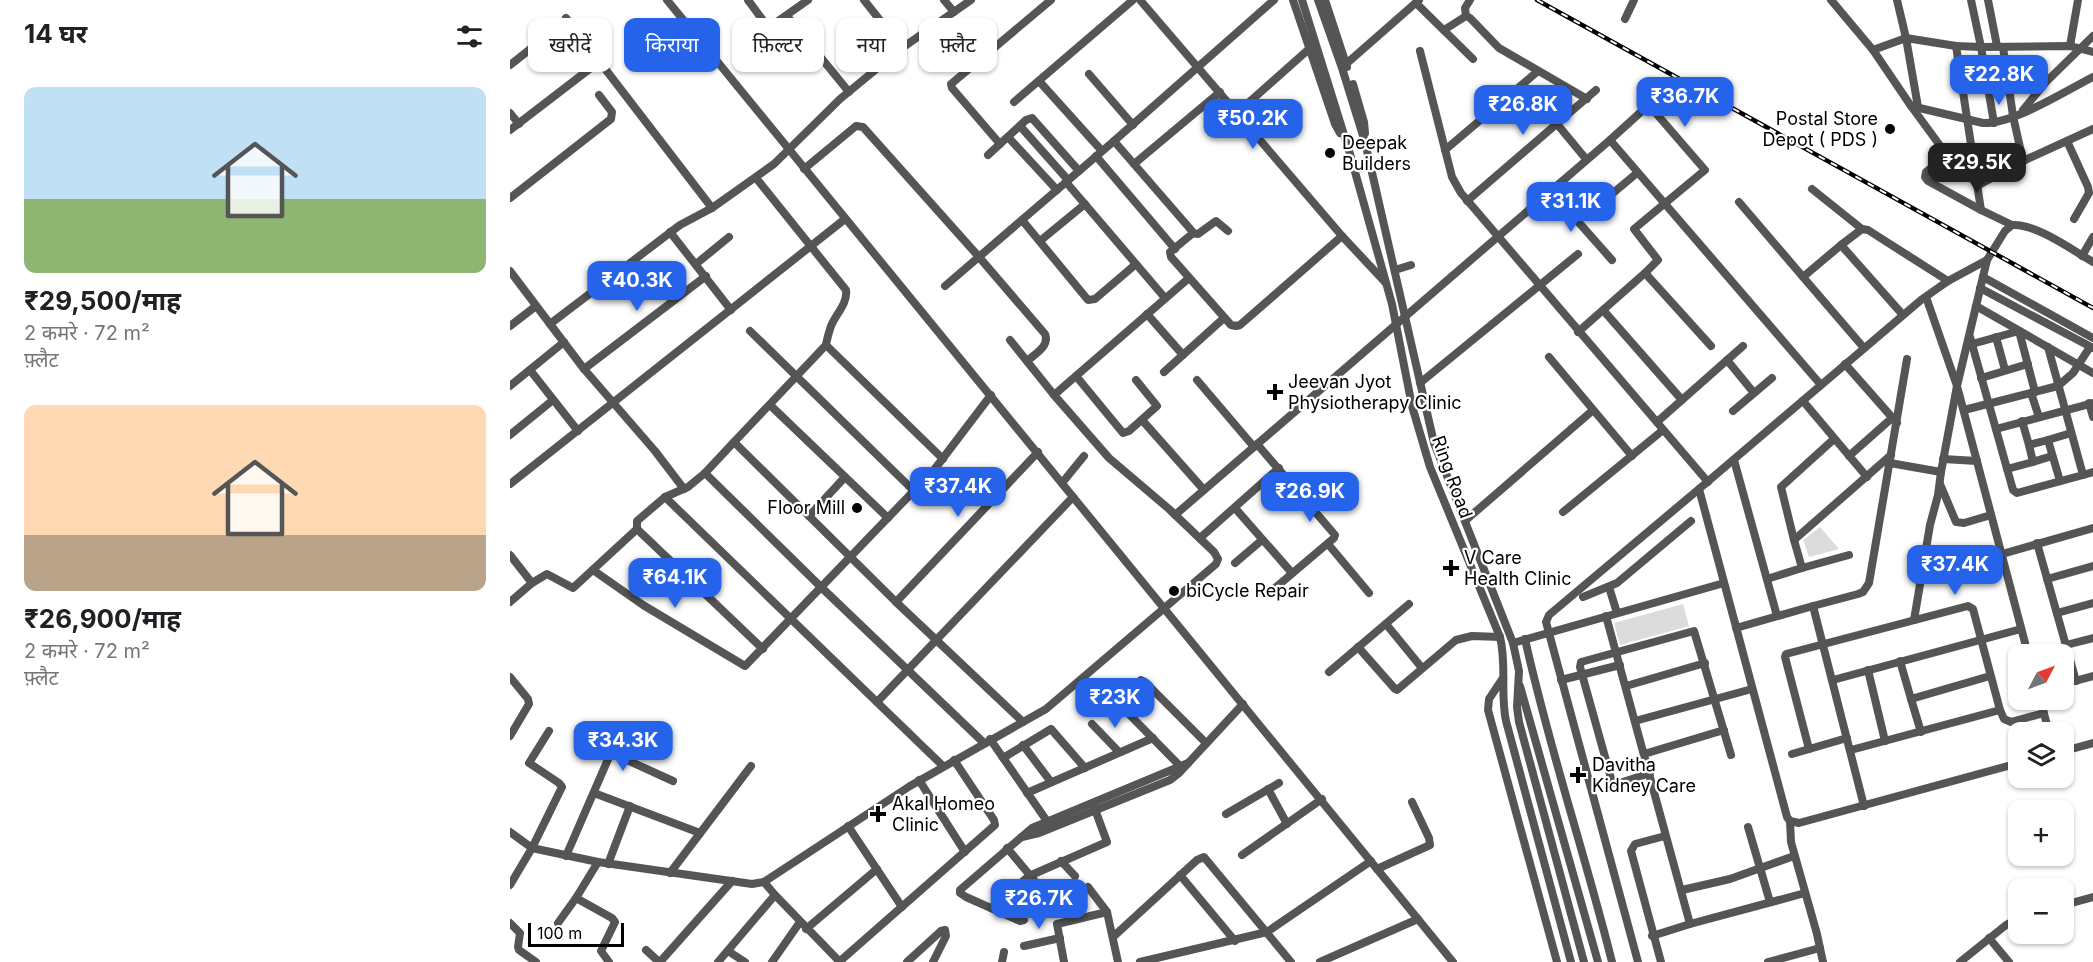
<!DOCTYPE html>
<html lang="hi">
<head>
<meta charset="utf-8">
<style>
  :root { --surface:#fff; --page:#f6f6f6; --text:#202124; --muted:#757577; --accent:#2563eb }
  body { margin:0; font-family:Inter,"Noto Sans Devanagari",sans-serif; background:var(--page); color:var(--text); height:100vh; display:flex; flex-direction:column; font-size:22px; white-space:nowrap }
  * { box-sizing:border-box; margin:0 }
  p { font-size:20px; color:var(--muted) }
  .icon { flex:none; width:33px; height:33px; fill:none; stroke:currentColor; stroke-width:2; stroke-linecap:round; stroke-linejoin:round }
  .map { position:relative; flex:1; overflow:hidden }
  .panel { display:flex; flex-direction:column; background:var(--surface); width:510px }
  .panel>* { flex:none }
  .hud { position:absolute; left:18px; top:18px; width:570px; height:54px; display:flex; gap:12px }
  .needle { width:39px; rotate:49deg }
  .buttons { position:absolute; left:1498px; top:644px; display:grid; gap:12px }
  .buttons a { display:grid; place-items:center; width:66px; height:66px; border-radius:12px; background:var(--surface); box-shadow:0 2px 4px #0004; font-size:30px }
  .scale { position:absolute; left:18px; bottom:15px; width:96px; box-sizing:border-box; padding-left:6px; border:3px solid #000; border-top:0; font-size:16px; line-height:21px; white-space:nowrap; color:#000; -webkit-text-stroke:4px #fff; paint-order:stroke }
  .price { position:absolute; translate:-50% -51px; padding:0 14px; border-radius:12px; background:var(--accent); color:#fff; font-size:20px; line-height:39px; filter:drop-shadow(0 2px 3px #0008) }
  .price::after { content:''; position:absolute; left:50%; top:36px; width:18px; height:14px; margin-left:-9px; background:inherit; clip-path:polygon(0 0,100% 0,50% 100%) }
  .price.selected { background:#222; color:#fff }
  ul { padding:0; list-style:none }
  li { display:grid; align-content:center; gap:12px; height:318px; padding:0 24px }
  li span { display:grid; place-items:center; height:186px; border-radius:12px; color:#555 }
  li>.icon { margin-inline-start:auto }
  span .icon { width:108px; height:108px; fill:#fffc; stroke-width:1 }
  li b { font-size:26px }
  h2 { display:flex; justify-content:space-between; align-items:center; height:72px; padding:0 24px; font-size:26px }
  .chip { padding:0 21px; border-radius:12px; background:var(--surface); box-shadow:0 2px 4px #0004; font-size:21px; line-height:54px }
  .chip.selected { background:var(--accent); color:#fff }
  main { display:flex; flex:1; min-height:0 }
  .map>svg:first-child { display:block }
  .green { fill:#dcdcdc }
  .lines { fill:none; stroke-linecap:round; stroke-linejoin:round }
  .minor { stroke:#555; stroke-width:8 }
  .rail-casing { stroke:#000; stroke-width:4.5 }
  .rail { stroke:#fff; stroke-width:2; stroke-dasharray:7; stroke-linecap:butt }
  .poi-dot { fill:#000; stroke:#fff; stroke-width:2 }
  .labels { text-anchor:middle; stroke-width:4.5; stroke-linejoin:round; paint-order:stroke }
  .poi-label { font-size:18px; fill:#000; stroke:#fff; text-anchor:start }
  .street-label { font-size:18px; fill:#000; stroke:#fff }
</style>
</head>
<body>
<main>
<section class="panel">
<h2>14 घर<svg class="icon" aria-label="filters" viewBox="0 0 24 24"><path d="M4 7h16M4 17h16"/><circle cx="9" cy="7" r="2"/><circle cx="15" cy="17" r="2"/></svg></h2>
<ul>
<li><span style="background:linear-gradient(#bfe0f5 60%,#8fb573 0)"><svg class="icon" aria-label="home" viewBox="0 0 24 24"><path d="M3 11l9-7 9 7M6 9v11h12V9"/></svg></span><div><b>₹29,500/माह</b><p>2 कमरे · 72 m²</p><p>फ़्लैट</p></div></li>
<li><span style="background:linear-gradient(#ffd9b3 70%,#b9a48a 0)"><svg class="icon" aria-label="home" viewBox="0 0 24 24"><path d="M3 11l9-7 9 7M6 9v11h12V9"/></svg></span><div><b>₹26,900/माह</b><p>2 कमरे · 72 m²</p><p>फ़्लैट</p></div></li>
</ul>
</section>
<div class="map">
<svg width="1583" height="962" viewBox="0 0 1583 962">
  <rect width="100%" height="100%" fill="#fff"/>
  <g class="green">
    <path d="M1310 527 1329 549 1299 557 1293 540Z"/>
    <path d="M1173 604 1179 626 1110 645 1104 623Z"/>
  </g>
  <g class="lines">
    <g class="minor">
      <path d="M157 0 943 962"/>
      <path d="M238 0 255 23 261 26 298 0"/>
      <path d="M354 0 392 48 461 0"/>
      <path d="M434 0 444 12"/>
      <path d="M630 0 832 236 875 282"/>
      <path d="M764 0 604 141 682 231V234L660 252 661 257 721 325 726 326 730 325 832 236"/>
      <path d="M783 0 825 124 830 133"/>
      <path d="M792 0 840 154 882 304 902 406 920 467 990 637C997 665 990 693 996 721L1061 962"/>
      <path d="M808 0 832 68 855 142 924 443 1003 643 1009 671 1007 707 1009 722 1074 962"/>
      <path d="M815 0 837 67"/>
      <path d="M1321 0 1363 50 1401 106 1473 123C1504 124 1555 91 1583 77"/>
      <path d="M1387 0 1396 38 1446 46 1471 47 1560 46 1583 52"/>
      <path d="M1461 0 1471 47 1484 123"/>
      <path d="M1478 0 1487 46"/>
      <path d="M906 3 963 59"/>
      <path d="M277 16 339 92"/>
      <path d="M956 16 955 8 960 0"/>
      <path d="M56 18 202 208"/>
      <path d="M1115 19 1124 0"/>
      <path d="M934 30 956 16 960 18 989 48 1077 99"/>
      <path d="M1446 46 1471 210"/>
      <path d="M1560 46 1568 0"/>
      <path d="M1493 47 1503 116 1513 161"/>
      <path d="M1363 50 1396 38 1408 107"/>
      <path d="M910 51 942 177 951 193 1198 482"/>
      <path d="M836 64 909 0"/>
      <path d="M0 65 52 24"/>
      <path d="M579 74 623 125"/>
      <path d="M529 81 592 151"/>
      <path d="M843 84 854 122 855 133"/>
      <path d="M504 102 623 0"/>
      <path d="M1401 106 1434 151 1432 159 1416 172 1415 177 1418 181 1471 210 1502 225"/>
      <path d="M1513 110 1536 82 1583 36"/>
      <path d="M728 112 799 49"/>
      <path d="M0 113 9 124"/>
      <path d="M1047 124 1076 159"/>
      <path d="M510 126 558 180"/>
      <path d="M0 130 86 64"/>
      <path d="M498 137 547 190"/>
      <path d="M1100 140 1132 111 1138 109 1144 111 1195 170 1124 229 1148 260 1135 273"/>
      <path d="M1557 141 1578 187 1579 193 1564 219"/>
      <path d="M490 144 442 88 441 84 541 0"/>
      <path d="M935 150 1028 71"/>
      <path d="M478 155 516 120 522 118 569 171"/>
      <path d="M586 156 665 249"/>
      <path d="M624 164 710 92"/>
      <path d="M294 169 346 126 353 127 469 257 535 334C540 346 525 354 517 361"/>
      <path d="M246 178 336 290C338 303 326 314 321 326 319 332 317 339 316 345L433 459"/>
      <path d="M556 182 655 298"/>
      <path d="M1467 186 1513 161 1583 129"/>
      <path d="M1302 189 1352 229"/>
      <path d="M1040 190 1102 260"/>
      <path d="M0 198 101 119 102 112 89 95"/>
      <path d="M957 201 1086 90"/>
      <path d="M1229 202 1293 277"/>
      <path d="M1084 209 1127 173"/>
      <path d="M512 220 578 300 585 299 626 264"/>
      <path d="M160 232 221 310"/>
      <path d="M682 233 688 234 706 221 718 231"/>
      <path d="M530 241 575 204"/>
      <path d="M1331 245 1293 277 1354 348"/>
      <path d="M1572 256 1583 237"/>
      <path d="M1477 260 1438 281 1411 300 1189 489 1277 817 1280 821 1289 823 1509 763"/>
      <path d="M186 264 219 237"/>
      <path d="M885 270 901 265"/>
      <path d="M0 271 74 369 145 451 174 489"/>
      <path d="M1473 277 1583 338"/>
      <path d="M435 286 604 141"/>
      <path d="M1470 288 1583 348"/>
      <path d="M1466 306 1583 373"/>
      <path d="M1093 310 1135 273 1201 346"/>
      <path d="M637 314 673 355"/>
      <path d="M1393 315 1331 245 1352 229 1358 230 1438 281"/>
      <path d="M40 324 170 225 202 208 264 164 330 99 392 48"/>
      <path d="M0 326 26 306"/>
      <path d="M240 331 404 491"/>
      <path d="M1068 332 1093 310 1172 400"/>
      <path d="M1460 337 1503 490 1507 493 1573 475 1538 347"/>
      <path d="M1486 337 1495 370"/>
      <path d="M500 340 544 395"/>
      <path d="M1462 344 1509 331 1525 392"/>
      <path d="M1039 357 1122 456"/>
      <path d="M1217 360 1244 393"/>
      <path d="M1335 364 1387 423"/>
      <path d="M74 369 196 276"/>
      <path d="M20 370 68 431"/>
      <path d="M654 372 714 318"/>
      <path d="M566 376 613 433 619 431 647 406 626 380"/>
      <path d="M1471 378 1518 364"/>
      <path d="M687 380 744 447"/>
      <path d="M910 383 1068 254"/>
      <path d="M0 386 54 342"/>
      <path d="M1521 393 1529 417"/>
      <path d="M1293 401 1357 477"/>
      <path d="M1579 403 1583 417"/>
      <path d="M260 405 378 518"/>
      <path d="M1454 410 1548 386 1563 373 1580 347"/>
      <path d="M1223 411 1262 378"/>
      <path d="M632 420 694 490"/>
      <path d="M1512 421 1519 445 1538 440"/>
      <path d="M1147 422 1233 346"/>
      <path d="M1486 429 1583 403"/>
      <path d="M0 435 43 400"/>
      <path d="M1324 439 1271 487 1284 540 1381 455"/>
      <path d="M224 442 316 345"/>
      <path d="M747 444 825 535 824 538 758 594"/>
      <path d="M1519 445 1523 462 1542 456"/>
      <path d="M1339 456 1382 418"/>
      <path d="M1433 459 1467 461"/>
      <path d="M1224 460 1267 616"/>
      <path d="M1380 463 1431 472 1447 386 1416 297"/>
      <path d="M1497 469 1523 462"/>
      <path d="M195 473 178 487 155 497 433 766"/>
      <path d="M1573 475 1583 472"/>
      <path d="M1550 481 1538 440 1561 433"/>
      <path d="M552 483 574 456"/>
      <path d="M0 484 335 219"/>
      <path d="M1430 484 1446 522 1454 523 1481 515"/>
      <path d="M725 508 782 573"/>
      <path d="M1053 512 1153 430"/>
      <path d="M665 515 1100 140 1311 385"/>
      <path d="M299 516 335 477"/>
      <path d="M956 520 1082 411"/>
      <path d="M127 529V521L155 497"/>
      <path d="M690 538 769 468"/>
      <path d="M1284 540 1292 568 1339 555"/>
      <path d="M1527 543 1566 681"/>
      <path d="M818 544 859 593"/>
      <path d="M0 555 22 583 0 602"/>
      <path d="M725 563 752 540"/>
      <path d="M83 570 133 605 235 666 424 470 481 395"/>
      <path d="M1412 577 1583 528"/>
      <path d="M1257 579 1292 568"/>
      <path d="M1537 579 1583 566"/>
      <path d="M22 583 37 574 63 588 127 529 253 649"/>
      <path d="M1099 587 1107 613"/>
      <path d="M1073 597 1107 583 1181 521"/>
      <path d="M386 602 528 452"/>
      <path d="M1303 606 1348 594 1353 592 1359 583 1397 359"/>
      <path d="M1547 613 1583 603"/>
      <path d="M1096 616 1180 924 1295 893"/>
      <path d="M1404 620 1420 525 1428 495 1431 472"/>
      <path d="M876 624 912 668"/>
      <path d="M1226 628 1303 606 1354 806"/>
      <path d="M1015 639C1039 748 1075 854 1102 962"/>
      <path d="M1003 643 1214 583"/>
      <path d="M1556 645 1583 638"/>
      <path d="M848 647 885 689 887 690 946 640 962 636 990 637"/>
      <path d="M1518 654 1447 386 1477 260 1495 231 1502 225C1525 223 1562 250 1583 262"/>
      <path d="M1390 661 1401 699"/>
      <path d="M1358 670 1375 741"/>
      <path d="M819 672 899 604"/>
      <path d="M0 677 18 699 19 704 0 736"/>
      <path d="M993 678 979 699 978 710 1047 962"/>
      <path d="M1051 680 1110 665"/>
      <path d="M1323 680 1511 629"/>
      <path d="M1554 684 1583 676"/>
      <path d="M1010 686 1088 962"/>
      <path d="M1116 686 1195 663"/>
      <path d="M1530 699 1539 732"/>
      <path d="M367 702 563 497"/>
      <path d="M1125 721 1242 689"/>
      <path d="M582 724 609 752"/>
      <path d="M39 731 19 763 49 783 52 787 22 848 88 862 66 898 102 918 105 922 91 951 99 962"/>
      <path d="M1411 732 1401 699 1480 676"/>
      <path d="M480 739 539 824"/>
      <path d="M73 740 163 781"/>
      <path d="M474 743 312 588 195 473 224 442 386 602 513 722"/>
      <path d="M513 745 541 782"/>
      <path d="M1299 749 1275 657 1276 654 1458 606 1463 609 1490 710"/>
      <path d="M1341 750 1490 710 1494 719 1501 722 1534 713"/>
      <path d="M1554 751 1583 743"/>
      <path d="M1134 754 1214 730"/>
      <path d="M1282 754 1337 738"/>
      <path d="M493 758 541 729 575 768"/>
      <path d="M670 766 609 704 610 700 631 680 635 682 696 743"/>
      <path d="M1140 773 1107 784 1102 782 1070 667 1071 662 1184 631 1221 755"/>
      <path d="M409 780 455 852"/>
      <path d="M758 789 777 824"/>
      <path d="M84 793 190 833"/>
      <path d="M517 793 643 738"/>
      <path d="M716 814 769 783"/>
      <path d="M1280 821 1281 842 1307 934 1313 962"/>
      <path d="M338 826 392 907"/>
      <path d="M1238 827 1260 902"/>
      <path d="M0 832 22 848 0 885"/>
      <path d="M512 837 529 833 660 780 669 773 733 704"/>
      <path d="M497 848 540 899"/>
      <path d="M732 855 812 799"/>
      <path d="M56 856 106 741"/>
      <path d="M551 861 565 876"/>
      <path d="M88 862 242 884 254 882 400 786 536 709 706 564 708 559 704 552 659 509 599 458 544 395 679 278"/>
      <path d="M98 864 120 806"/>
      <path d="M867 869 920 845 919 838 902 802"/>
      <path d="M160 873 241 766"/>
      <path d="M670 875 725 941"/>
      <path d="M578 887 597 912"/>
      <path d="M1172 890 1220 879 1284 856"/>
      <path d="M265 895 330 962"/>
      <path d="M494 897 514 920 510 921 456 897 450 893V890L522 828 678 763"/>
      <path d="M1554 905 1583 897"/>
      <path d="M481 908 519 876 597 842 583 804"/>
      <path d="M0 923 10 933 8 947 9 950 26 962"/>
      <path d="M48 923 66 898"/>
      <path d="M296 929 367 869"/>
      <path d="M1142 936 1180 924"/>
      <path d="M603 937 687 860 694 857 781 962"/>
      <path d="M1479 938 1499 962"/>
      <path d="M514 946 550 938"/>
      <path d="M136 950 149 962"/>
      <path d="M218 951 235 962"/>
      <path d="M150 962 222 881"/>
      <path d="M208 962 265 895 254 882"/>
      <path d="M262 962 290 922"/>
      <path d="M329 962 485 825 484 820 444 760"/>
      <path d="M397 962 431 931 435 930 436 936 423 962"/>
      <path d="M492 962 494 952"/>
      <path d="M554 962 547 924 597 912 608 962"/>
      <path d="M630 962 757 932 861 861"/>
      <path d="M810 962 908 919"/>
      <path d="M1128 962 1036 622 1039 615 1189 489"/>
      <path d="M1151 962 1121 851 1125 844 1155 836"/>
      <path d="M1258 962 1310 948"/>
      <path d="M1450 962 1496 925 1509 918"/>
    </g>
    <defs>
      <path id="rail" d="M1027 0 1583 308"/>
    </defs>
    <use href="#rail" class="rail-casing"/>
    <use href="#rail" class="rail"/>
  </g>
  <g class="poi-dot">
    <circle cx="1380" cy="129" r="6"/>
    <circle cx="820" cy="153" r="6"/>
    <path d="M762 383h6v6h6v6h-6v6h-6v-6h-6v-6h6z"/>
    <circle cx="347" cy="508" r="6"/>
    <path d="M938 559h6v6h6v6h-6v6h-6v-6h-6v-6h6z"/>
    <circle cx="664" cy="591" r="6"/>
    <path d="M1065 766h6v6h6v6h-6v6h-6v-6h-6v-6h6z"/>
    <path d="M365 805h6v6h6v6h-6v6h-6v-6h-6v-6h6z"/>
  </g>
  <g class="labels">
    <g class="poi-label">
      <text x="1368" y="125" text-anchor="end">Postal Store<tspan x="1368" dy="21">Depot ( PDS )</tspan></text>
      <text x="832" y="149">Deepak<tspan x="832" dy="21">Builders</tspan></text>
      <text x="778" y="388">Jeevan Jyot<tspan x="778" dy="21">Physiotherapy Clinic</tspan></text>
      <text x="335" y="514" text-anchor="end">Floor Mill</text>
      <text x="954" y="564">V Care<tspan x="954" dy="21">Health Clinic</tspan></text>
      <text x="676" y="597">biCycle Repair</text>
      <text x="1082" y="771">Davitha<tspan x="1082" dy="21">Kidney Care</tspan></text>
      <text x="382" y="810">Akal Homeo<tspan x="382" dy="21">Clinic</tspan></text>
    </g>
    <g class="street-label">
      <text transform="translate(942 477) rotate(70)" y="6">Ring Road</text>
    </g>
  </g>
</svg>
<div class="buttons">
<a><svg class="needle" viewBox="-14 -14 28 28"><path d="M0-13l5 13h-10z" fill="#e53935"/><path d="M0 13l5-13h-10z" fill="#757577"/></svg></a>
<a><svg class="icon" aria-label="layers" viewBox="0 0 24 24"><path d="M12 4l9 5-9 5-9-5zM3 14l9 5 9-5"/></svg></a>
<a>+</a>
<a>−</a>
</div>
<div class="scale">100 m</div>
<b class="price" style="left:1489px;top:106px">₹22.8K</b>
<b class="price" style="left:1175px;top:128px">₹36.7K</b>
<b class="price" style="left:1013px;top:136px">₹26.8K</b>
<b class="price" style="left:743px;top:150px">₹50.2K</b>
<b class="price selected" style="left:1467px;top:194px">₹29.5K</b>
<b class="price" style="left:1061px;top:233px">₹31.1K</b>
<b class="price" style="left:127px;top:312px">₹40.3K</b>
<b class="price" style="left:448px;top:518px">₹37.4K</b>
<b class="price" style="left:800px;top:523px">₹26.9K</b>
<b class="price" style="left:1445px;top:596px">₹37.4K</b>
<b class="price" style="left:165px;top:609px">₹64.1K</b>
<b class="price" style="left:605px;top:729px">₹23K</b>
<b class="price" style="left:113px;top:772px">₹34.3K</b>
<b class="price" style="left:529px;top:930px">₹26.7K</b>
<div class="hud">
<a class="chip">खरीदें</a>
<a class="chip selected">किराया</a>
<a class="chip">फ़िल्टर</a>
<a class="chip">नया</a>
<a class="chip">फ़्लैट</a>
</div>
</div>
</main>
</body>
</html>
